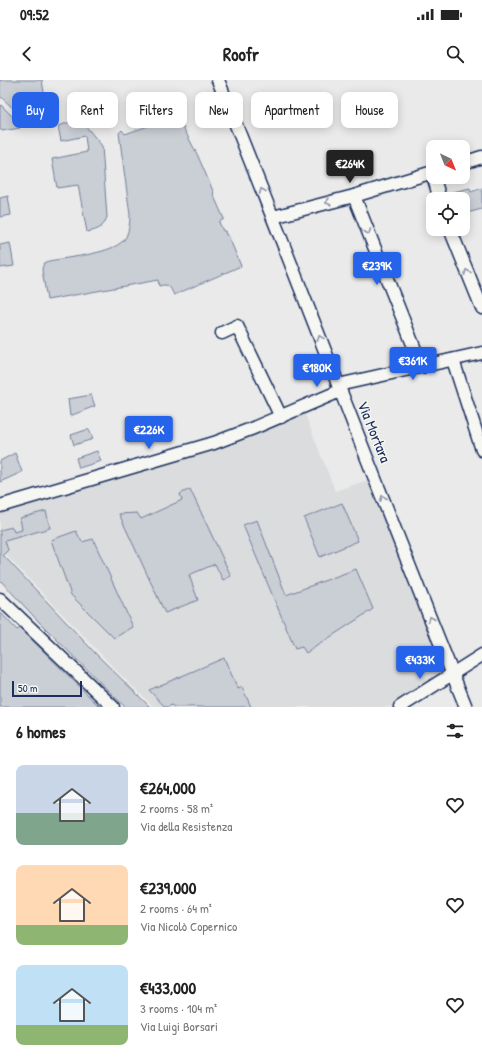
<!DOCTYPE html>
<html lang="en">
<head>
<meta charset="utf-8">
<style>
  :root { --surface:#fff; --page:#f6f6f6; --text:#222; --muted:#767676; --accent:#2563eb }
  body { margin:0; font-family:"Patrick Hand",sans-serif; background:var(--page); color:var(--text); height:100vh; display:flex; flex-direction:column; font-size:15px; white-space:nowrap }
  * { box-sizing:border-box; margin:0 }
  p { font-size:13px; color:var(--muted) }
  .icon { flex:none; width:22px; height:22px; fill:none; stroke:currentColor; stroke-width:2; stroke-linecap:round; stroke-linejoin:round }
  .map { position:relative; height:627px; overflow:hidden }
  .side { display:flex; flex-direction:column; background:var(--surface); flex:1 }
  .side>* { flex:none }
  .banner { position:absolute; left:12px; top:12px; width:458px; height:36px; display:flex; gap:8px }
  .needle { width:26px; rotate:137deg }
  .buttons { position:absolute; left:426px; top:60px; display:grid; gap:8px }
  .buttons a { display:grid; place-items:center; width:44px; height:44px; border-radius:8px; background:var(--surface); box-shadow:0 2px 10px #0003; font-size:20px }
  .scale { position:absolute; left:12px; bottom:10px; width:70px; box-sizing:border-box; padding-left:4px; border:2px solid #1b2f5e; border-top:0; font-size:11px; line-height:14px; white-space:nowrap; color:#1b2f5e; -webkit-text-stroke:3px #f6f6f2; paint-order:stroke }
  .price { position:absolute; translate:-50% -34px; padding:0 9px; border-radius:4px; background:var(--accent); color:#fff; font-size:13px; line-height:26px; filter:drop-shadow(0 1px 2px #0008) }
  .price::after { content:''; position:absolute; left:50%; top:24px; width:12px; height:9px; margin-left:-6px; background:inherit; clip-path:polygon(0 0,100% 0,50% 100%) }
  .price.selected { background:#222; color:#fff }
  ul { padding:0; list-style:none }
  li { display:flex; align-items:center; gap:12px; height:100px; padding:0 16px }
  li span { display:grid; place-items:center; flex:none; width:112px; height:80px; border-radius:8px; color:#555 }
  li>.icon { margin-inline-start:auto }
  span .icon { width:48px; height:48px; fill:#fffc; stroke-width:1 }
  li b { font-size:17px }
  h2 { display:flex; justify-content:space-between; align-items:center; height:48px; padding:0 16px; font-size:17px }
  .tag { padding:0 14px; border-radius:8px; background:var(--surface); box-shadow:0 2px 10px #0003; font-size:14px; line-height:36px }
  .tag.selected { background:var(--accent); color:#fff }
  .status { display:flex; justify-content:space-between; align-items:center; height:28px; padding:0 20px; background:var(--surface); direction:ltr }
  .status svg { height:11px; fill:currentColor }
  header { display:flex; justify-content:space-between; align-items:center; height:52px; padding:0 16px; background:var(--surface); font-size:18px; font-weight:800 }
  .map>svg:first-child { display:block }
  .built { fill:#dadcde }
  .green { fill:#caced5; stroke:#727e9a }
  .lines { fill:none; stroke-linecap:round; stroke-linejoin:round }
  .minor-casing { stroke:#1b2f5e; stroke-width:15 }
  .minor { stroke:#f6f6f2; stroke-width:12 }
  .oneway { stroke:#8892a8 }
  .labels { text-anchor:middle; stroke-width:3; stroke-linejoin:round; paint-order:stroke }
  .street-label { font-size:15px; fill:#1b2f5e; stroke:#f6f6f2 }
</style>
</head>
<body>
<div class="status"><b>09:52</b><svg viewBox="0 0 49 12"><path d="M0 12V9h3v3zM5 12V6h3v6zM10 12V3h3v9zM15 12V0h3v12zM26 1h20v11H26zM47 4h2v5h-2z"/></svg></div>
<header><svg class="icon" aria-label="back" viewBox="0 0 24 24"><path d="M15 5l-7 7 7 7"/></svg>Roofr<svg class="icon" aria-label="search" viewBox="0 0 24 24"><circle cx="10" cy="10" r="6"/><path d="M15 15l6 6"/></svg></header>
<div class="map">
<svg width="482" height="627" viewBox="0 0 482 627">
  <rect width="100%" height="100%" fill="#e9eae9"/>
  <filter id="ink" filterUnits="userSpaceOnUse"><feTurbulence type="fractalNoise" baseFrequency=".025" numOctaves="2"/><feDisplacementMap in="SourceGraphic" scale="8" xChannelSelector="R" yChannelSelector="G"/><feConvolveMatrix kernelMatrix="1 2 1 2 8 2 1 2 1" color-interpolation-filters="sRGB"/></filter>
  <g filter="url(#ink)">
    <path class="built" d="M304 332 335 411 374 398 451 590 394 627H154L116 590 5 474 0 468V431Z"/>
    <g class="green">
      <path d="M0 0H42L47 32C41 37 36 43 28 42L0 16Z"/>
      <path d="M1 25 20 44V48L2 51 0 49V26Z"/>
      <path d="M177 36 197 74 214 113 213 114 224 139 219 142 223 151H225L226 155H228L241 186 174 215C170 207 169 203 159 206L158 200 47 220 42 190C43 184 44 182 49 181 68 177 117 174 126 157 129 150 130 143 130 135L119 53 122 50 125 54Z"/>
      <path d="M80 39 102 66 107 137C103 148 98 150 87 152L78 105 57 108 52 79 87 72 85 56 61 61 58 46Z"/>
      <path d="M470 108 471 112 482 108V129L463 134V119H455L453 112Z"/>
      <path d="M8 116 11 135 0 137V118Z"/>
      <path d="M10 163 14 186 0 188V165Z"/>
      <path d="M91 315 95 326 70 336 68 319Z"/>
      <path d="M89 349 93 359 74 365 71 355Z"/>
      <path d="M97 371 101 381 79 388 76 378Z"/>
      <path d="M15 373 22 392 0 402V381Z"/>
      <path d="M190 409 231 496 223 500 215 484 189 495 198 520 165 533 119 434 137 433 141 439 182 420 180 414Z"/>
      <path d="M342 423 358 461 320 477 304 438Z"/>
      <path d="M46 431 50 448 5 461 8 470 3 475 97 575 150 627H125L40 543 0 500V450L12 447 14 452 22 450 20 438Z"/>
      <path d="M257 440 286 515 356 489 373 529 306 573 302 567 295 569 243 445Z"/>
      <path d="M76 451 82 462 93 459 133 547 114 558 71 515 51 460Z"/>
      <path d="M0 532 17 550 20 548 100 627H0Z"/>
      <path d="M224 578 238 609 242 607 251 627H174L171 625 169 627H165L149 610Z"/>
    </g>
    <g class="lines">
      <defs>
        <g id="minor">
          <path d="M218 0C302 208 381 419 466 627"/>
          <path d="M463 83 482 77"/>
          <path d="M432 92 440 119"/>
          <path d="M354 116 422 287"/>
          <path d="M273 137 354 116 433 92"/>
          <path d="M450 149 482 228"/>
          <path d="M222 253 237 246 281 337"/>
          <path d="M453 280 482 370"/>
          <path d="M338 305 482 273"/>
          <path d="M0 426 214 363 251 349 340 311"/>
          <path d="M0 519 113 627"/>
          <path d="M400 627 482 575"/>
        </g>
      </defs>
      <use href="#minor" class="minor-casing"/>
      <use href="#minor" class="minor"/>
    </g>
    <defs><path id="oneway-chevron" d="M-2-3.5L2.5 0L-2 3.5" fill="none" stroke-width="1.6" stroke-linecap="round" stroke-linejoin="round"/></defs>
    <g class="oneway">
      <use href="#oneway-chevron" transform="translate(262 111) rotate(-112)"/>
      <use href="#oneway-chevron" transform="translate(328 122) rotate(165)"/>
      <use href="#oneway-chevron" transform="translate(368 152) rotate(68)"/>
      <use href="#oneway-chevron" transform="translate(467 192) rotate(-112)"/>
      <use href="#oneway-chevron" transform="translate(320 258) rotate(-111)"/>
      <use href="#oneway-chevron" transform="translate(383 418) rotate(-112)"/>
      <use href="#oneway-chevron" transform="translate(431 539) rotate(-112)"/>
    </g>
  </g>
  <g class="labels">
    <g class="street-label">
      <text transform="translate(374 352) rotate(68)" y="5">Via Mortara</text>
    </g>
  </g>
</svg>
<div class="buttons">
<a><svg class="needle" viewBox="-14 -14 28 28"><path d="M0-13l5 13h-10z" fill="#e53935"/><path d="M0 13l5-13h-10z" fill="#767676"/></svg></a>
<a><svg class="icon" aria-label="locate" viewBox="0 0 24 24"><circle cx="12" cy="12" r="6"/><path d="M12 2v4M12 18v4M2 12h4M18 12h4"/></svg></a>
</div>
<div class="scale">50 m</div>
<b class="price selected" style="left:350px;top:104px">€264K</b>
<b class="price" style="left:377px;top:206px">€239K</b>
<b class="price" style="left:413px;top:301px">€361K</b>
<b class="price" style="left:317px;top:308px">€180K</b>
<b class="price" style="left:149px;top:370px">€226K</b>
<b class="price" style="left:420px;top:600px">€433K</b>
<div class="banner">
<a class="tag selected">Buy</a>
<a class="tag">Rent</a>
<a class="tag">Filters</a>
<a class="tag">New</a>
<a class="tag">Apartment</a>
<a class="tag">House</a>
</div>
</div>
<section class="side">
<h2>6 homes<svg class="icon" aria-label="filters" viewBox="0 0 24 24"><path d="M4 7h16M4 17h16"/><circle cx="9" cy="7" r="2"/><circle cx="15" cy="17" r="2"/></svg></h2>
<ul>
<li><span style="background:linear-gradient(#c9d6e8 60%,#7fa58c 0)"><svg class="icon" aria-label="home" viewBox="0 0 24 24"><path d="M3 11l9-7 9 7M6 9v11h12V9"/></svg></span><div><b>€264,000</b><p>2 rooms · 58 m²</p><p>Via della Resistenza</p></div><svg class="icon" aria-label="heart" viewBox="0 0 24 24"><path d="M12 20l-8-8c-3-5 5-10 8-4 3-6 11-1 8 4z"/></svg></li>
<li><span style="background:linear-gradient(#ffd9b3 75%,#8fb573 0)"><svg class="icon" aria-label="home" viewBox="0 0 24 24"><path d="M3 11l9-7 9 7M6 9v11h12V9"/></svg></span><div><b>€239,000</b><p>2 rooms · 64 m²</p><p>Via Nicolò Copernico</p></div><svg class="icon" aria-label="heart" viewBox="0 0 24 24"><path d="M12 20l-8-8c-3-5 5-10 8-4 3-6 11-1 8 4z"/></svg></li>
<li><span style="background:linear-gradient(#bfe0f5 75%,#8fb573 0)"><svg class="icon" aria-label="home" viewBox="0 0 24 24"><path d="M3 11l9-7 9 7M6 9v11h12V9"/></svg></span><div><b>€433,000</b><p>3 rooms · 104 m²</p><p>Via Luigi Borsari</p></div><svg class="icon" aria-label="heart" viewBox="0 0 24 24"><path d="M12 20l-8-8c-3-5 5-10 8-4 3-6 11-1 8 4z"/></svg></li>
</ul>
</section>
</body>
</html>
